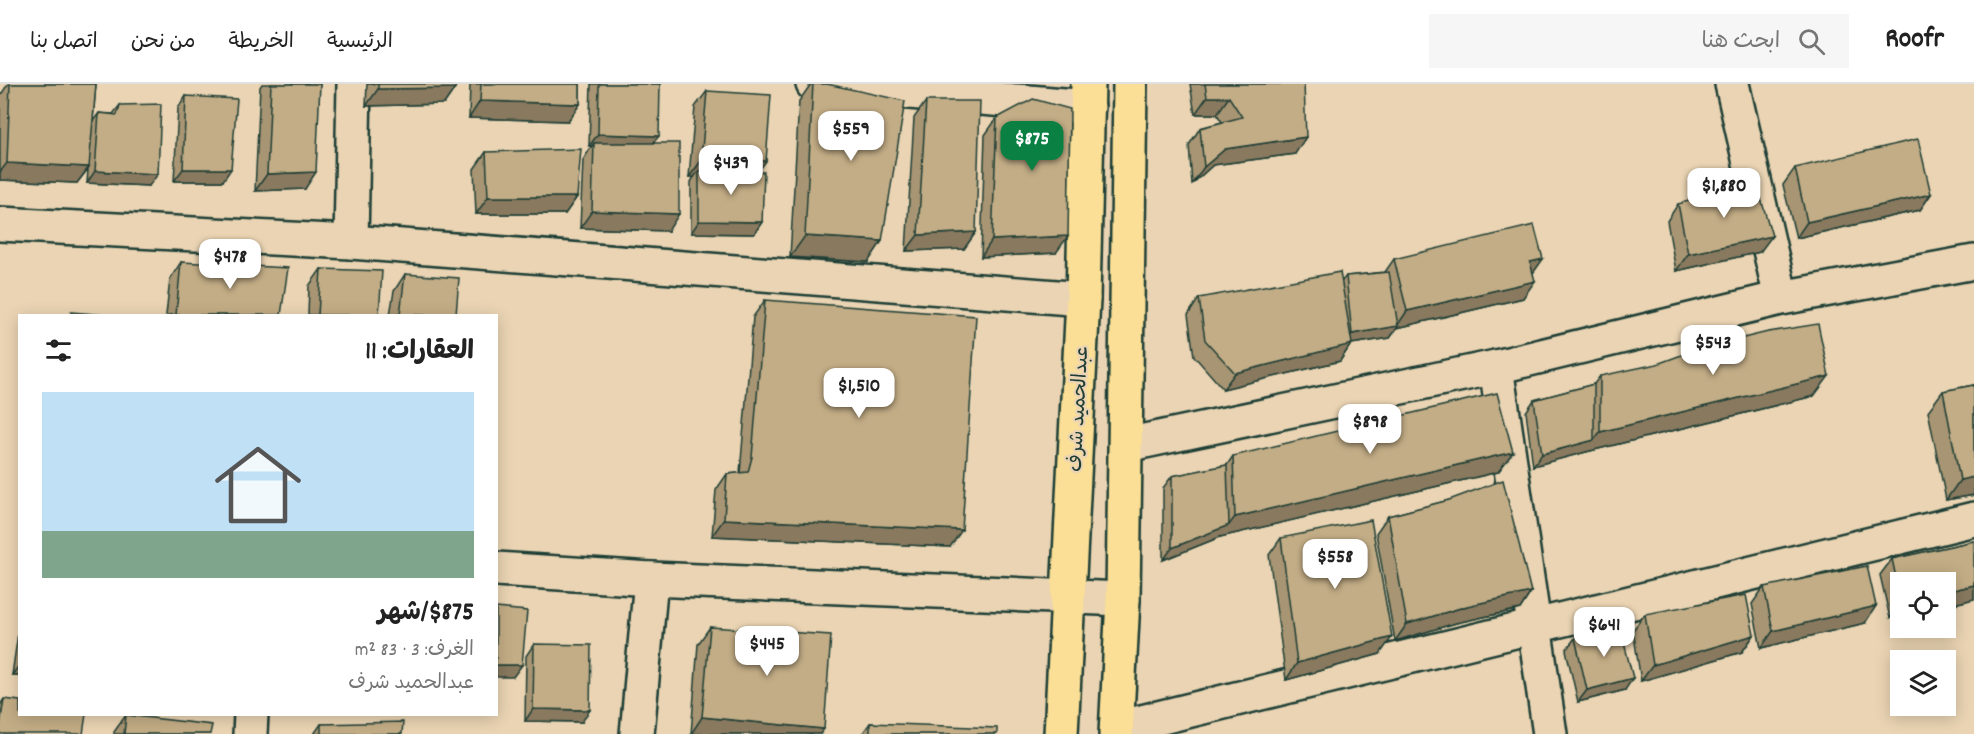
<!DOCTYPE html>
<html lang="ar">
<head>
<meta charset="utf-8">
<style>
  :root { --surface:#fff; --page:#f6f6f6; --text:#222; --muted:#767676; --line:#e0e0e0; --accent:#0b8043 }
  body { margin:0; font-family:Dekko,"Playpen Sans Arabic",sans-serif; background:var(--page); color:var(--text); direction:rtl; height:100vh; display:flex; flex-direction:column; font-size:22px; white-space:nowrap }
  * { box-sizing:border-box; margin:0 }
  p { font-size:20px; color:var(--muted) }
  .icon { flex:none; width:33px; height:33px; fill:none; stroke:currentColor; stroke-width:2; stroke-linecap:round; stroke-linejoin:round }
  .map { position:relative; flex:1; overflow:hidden; direction:ltr }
  .panel { position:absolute; left:18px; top:230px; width:480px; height:402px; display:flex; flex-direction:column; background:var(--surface); border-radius:0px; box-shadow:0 3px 15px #0003; direction:rtl }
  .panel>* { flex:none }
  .controls { position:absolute; left:1890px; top:488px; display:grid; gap:12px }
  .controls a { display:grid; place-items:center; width:66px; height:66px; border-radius:0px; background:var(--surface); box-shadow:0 3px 15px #0003; font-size:30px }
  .price { position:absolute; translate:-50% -51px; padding:0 14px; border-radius:12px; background:#fff; color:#222; font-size:20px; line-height:39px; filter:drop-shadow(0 2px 3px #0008) }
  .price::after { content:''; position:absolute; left:50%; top:36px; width:18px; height:14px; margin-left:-9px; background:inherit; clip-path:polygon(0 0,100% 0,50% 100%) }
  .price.selected { background:var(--accent); color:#fff }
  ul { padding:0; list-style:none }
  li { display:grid; align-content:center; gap:12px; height:318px; padding:0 24px }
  li span { display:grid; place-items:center; height:186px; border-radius:0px; color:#555 }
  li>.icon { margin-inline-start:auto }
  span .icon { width:108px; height:108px; fill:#fffc; stroke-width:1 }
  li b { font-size:26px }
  h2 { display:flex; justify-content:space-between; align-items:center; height:72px; padding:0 24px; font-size:26px }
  header { display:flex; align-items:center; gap:36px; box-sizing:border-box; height:84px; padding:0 30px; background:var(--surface); border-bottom:2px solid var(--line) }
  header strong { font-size:28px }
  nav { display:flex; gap:33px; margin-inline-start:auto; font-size:21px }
  .search { width:420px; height:54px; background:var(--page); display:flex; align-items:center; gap:15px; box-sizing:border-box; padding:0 21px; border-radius:0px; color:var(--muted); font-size:22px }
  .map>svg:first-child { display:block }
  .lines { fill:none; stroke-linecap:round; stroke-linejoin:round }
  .street-casing { stroke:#1f3d34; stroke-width:38 }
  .primary-casing { stroke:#1f3d34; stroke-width:38 }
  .street { stroke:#ead4b3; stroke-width:33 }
  .primary { stroke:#fbdf96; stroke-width:33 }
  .wall { fill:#a89573; stroke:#1f3d34; stroke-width:1.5 }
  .shaded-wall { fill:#88795e; stroke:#1f3d34; stroke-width:1.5 }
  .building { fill:#c3ad86; stroke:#1f3d34; stroke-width:1.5 }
  .labels { text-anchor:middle; stroke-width:4.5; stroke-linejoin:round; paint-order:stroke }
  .street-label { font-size:20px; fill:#1f3d34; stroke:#ead4b3 }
</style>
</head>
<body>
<header>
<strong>Roofr</strong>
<div class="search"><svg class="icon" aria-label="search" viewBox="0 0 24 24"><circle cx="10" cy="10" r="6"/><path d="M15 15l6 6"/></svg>ابحث هنا</div>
<nav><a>الرئيسية</a><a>الخريطة</a><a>من نحن</a><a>اتصل بنا</a></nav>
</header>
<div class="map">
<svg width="1974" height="650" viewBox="0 0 1974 650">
  <rect width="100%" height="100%" fill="#ead4b3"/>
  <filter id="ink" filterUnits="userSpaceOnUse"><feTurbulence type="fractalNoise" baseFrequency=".0167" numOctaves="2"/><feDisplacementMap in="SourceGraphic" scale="12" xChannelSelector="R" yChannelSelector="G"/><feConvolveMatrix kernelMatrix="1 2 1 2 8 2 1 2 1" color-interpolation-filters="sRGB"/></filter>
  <g filter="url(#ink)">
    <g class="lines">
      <defs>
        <g id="street">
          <path d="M813 0 1088 23"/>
          <path d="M1732 0 1781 214"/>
          <path d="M0 140 351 158 1083 215"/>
          <path d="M351 158 354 0"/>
          <path d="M1496 283 1550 650"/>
          <path d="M1126 361 1496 283 1781 214 1974 178"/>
          <path d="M496 485 651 495 1123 515"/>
          <path d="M1117 644 1974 435"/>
          <path d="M250 650 251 630"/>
          <path d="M637 650 651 495"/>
        </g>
        <g id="primary">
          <path d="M1061 650 1083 215 1088 0"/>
          <path d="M1116 650 1123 515 1130 0"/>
        </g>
      </defs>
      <use href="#street" class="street-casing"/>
      <use href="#primary" class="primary-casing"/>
      <use href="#street" class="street"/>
      <use href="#primary" class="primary"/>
    </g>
    <g class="wall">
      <path d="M8 0H96L93 37 99 29 113 30 120 21 149 102 87 99 88 85 77 99 0 96V12Z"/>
      <path d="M262 0H320L305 105 255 107 260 3Z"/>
      <path d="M367 0H456L455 4 444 20 366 22Z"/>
      <path d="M470 0H580V20L568 37 469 34Z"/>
      <path d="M591 0H660L654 59 668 147 580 144 583 76 592 62H589Z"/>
      <path d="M811 0H827L882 157 868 178 790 173 799 17Z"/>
      <path d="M1190 0H1304L1295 70 1213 81 1192 100 1189 61 1200 44 1222 38 1217 30H1195Z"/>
      <path d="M707 7 758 88 762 138 754 150 691 149V98L694 93H689L695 23Z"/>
      <path d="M186 12 223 97H174L178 24Z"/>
      <path d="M926 17 976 148 964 165 906 167 914 34Z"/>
      <path d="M997 34 1056 169 981 173 985 51Z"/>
      <path d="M486 68 577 113 565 130H476L474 85Z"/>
      <path d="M1795 84 1931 110 1920 126 1796 154 1783 101Z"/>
      <path d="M1678 120 1760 168 1676 187 1667 137Z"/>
      <path d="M1394 175 1533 189 1523 214 1397 244 1390 254 1351 260 1340 277 1223 305 1194 272 1188 231 1199 214 1342 197 1346 192 1385 188Z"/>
      <path d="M181 178 281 231H166L170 195Z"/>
      <path d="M321 185 379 231H308L309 202Z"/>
      <path d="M405 190 456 231H390L394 207Z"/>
      <path d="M765 216 950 463 712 452 716 406 727 390 740 389 753 233Z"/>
      <path d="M1600 292 1814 312 1586 368 1533 382 1526 328 1534 316 1594 300Z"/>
      <path d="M1974 301V411L1946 416 1928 327 1943 307Z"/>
      <path d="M1513 368 1498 388 1220 453 1163 476V404L1172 392 1227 381 1233 372Z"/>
      <path d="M1449 416 1531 508 1520 525 1456 539 1395 557 1376 449 1388 432Z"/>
      <path d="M1281 454 1380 570 1286 596 1269 471Z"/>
      <path d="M1974 457V515L1946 522V498H1900V532L1890 534 1880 491 1892 475Z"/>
      <path d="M1764 503 1865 539 1761 564 1752 520Z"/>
      <path d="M1645 530 1754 551 1742 568 1641 597 1633 546Z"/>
      <path d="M20 535V591H12Z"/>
      <path d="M710 543 820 650H691L698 560Z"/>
      <path d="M1575 554 1625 606 1578 618 1566 566Z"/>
      <path d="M534 560 582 638 525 637 526 572Z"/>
      <path d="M4 615 0 650V621Z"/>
      <path d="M126 631 210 650H114V648Z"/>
      <path d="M870 639 997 650H862Z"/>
      <path d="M321 640 402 650H314Z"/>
    </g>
    <g class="shaded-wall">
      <path d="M455 4 444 20 366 22 378 5Z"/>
      <path d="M1207 13H1229L1217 30H1195Z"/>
      <path d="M480 17 580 20 568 37 469 34Z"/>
      <path d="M598 50 659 52 650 63 594 59 592 62H589Z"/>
      <path d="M1306 53 1295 70 1213 81 1192 100 1204 83 1225 65Z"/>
      <path d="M701 77H766L754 93 699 87 694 93H689Z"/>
      <path d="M7 79 89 83 77 99 0 96V88Z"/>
      <path d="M183 85H231L223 97H174Z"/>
      <path d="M95 87 158 90 149 102 87 99Z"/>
      <path d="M316 88 305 105 255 107 267 90Z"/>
      <path d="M1931 110 1920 126 1796 154 1807 138Z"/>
      <path d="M488 113H577L565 130H476Z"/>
      <path d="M592 127 679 130 668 147 580 144Z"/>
      <path d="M699 137 762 138 754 150 691 149Z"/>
      <path d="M976 148 964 165 906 167 918 151Z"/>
      <path d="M805 152 882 157 868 178 790 173Z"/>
      <path d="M1068 152 1056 169 981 173 992 156Z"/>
      <path d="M1772 152 1760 168 1676 187 1688 170Z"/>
      <path d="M1543 175 1531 192 1530 178Z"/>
      <path d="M1535 197 1523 214 1397 244 1390 254 1351 260 1340 277 1223 305 1235 289 1343 262 1352 250 1397 242 1407 227Z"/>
      <path d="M1829 292 1814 312 1586 368 1533 382 1542 370 1594 356 1600 348Z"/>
      <path d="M1513 368 1498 388 1220 453 1163 476 1172 464 1229 441 1235 433Z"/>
      <path d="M1974 393V411L1946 416 1960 396Z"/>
      <path d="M724 435 962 446 950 463 712 452Z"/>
      <path d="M1974 501V515L1946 522V508Z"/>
      <path d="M1531 508 1520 525 1456 539 1395 557 1407 540 1467 522Z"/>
      <path d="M1900 519V532L1890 534Z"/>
      <path d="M1876 522 1865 539 1761 564 1773 547Z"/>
      <path d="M1754 551 1742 568 1641 597 1653 581Z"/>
      <path d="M1392 553 1380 570 1286 596 1297 579Z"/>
      <path d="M20 580V591H12Z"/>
      <path d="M496 581H522L513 593H496Z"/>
      <path d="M1633 594 1625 606 1578 618 1587 606Z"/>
      <path d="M533 625 590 626 582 638 525 637Z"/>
      <path d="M702 633 824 645 820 650H691Z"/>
    </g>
    <g class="building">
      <path d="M10 0H96L89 83 7 79Z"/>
      <path d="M271 0H320L316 88 267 90Z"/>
      <path d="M378 0H456L455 4 378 5Z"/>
      <path d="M481 0H580V20L480 17Z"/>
      <path d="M599 0H660L659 52 598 50Z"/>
      <path d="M813 0H827L905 17 882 157 805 152Z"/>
      <path d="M1205 0H1304L1306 53 1225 65 1204 83 1200 44 1242 33 1229 13H1207Z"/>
      <path d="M707 7 771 11 766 77H701Z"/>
      <path d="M186 12 237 15 231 85H183Z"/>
      <path d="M1033 15 1070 25 1068 152 992 156 997 34Z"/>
      <path d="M926 17H980L976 148 918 151Z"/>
      <path d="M161 20 158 90 95 87 99 29 117 31 120 21Z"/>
      <path d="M1918 55 1931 110 1807 138 1795 84Z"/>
      <path d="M594 59H679V130L592 127Z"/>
      <path d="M581 65 577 113H488L486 68Z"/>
      <path d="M699 87 764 88 762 138 699 137Z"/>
      <path d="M1756 98 1772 152 1688 170 1678 120Z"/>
      <path d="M1534 141 1543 175 1530 178 1535 197 1407 227 1394 175Z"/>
      <path d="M181 178 288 184 281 231H176Z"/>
      <path d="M321 185 382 187 379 231H318Z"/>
      <path d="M1340 188 1352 260 1235 289 1205 256 1199 214Z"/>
      <path d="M1389 188 1398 242 1352 250 1346 192Z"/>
      <path d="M405 190 459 194 456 231H400Z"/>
      <path d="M765 216 976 232 962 446 724 435 727 390 748 388 752 373Z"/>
      <path d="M71 228 106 231H71Z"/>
      <path d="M1818 240 1829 292 1600 348V292L1657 280 1698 265 1768 248Z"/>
      <path d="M1594 300V356L1542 370 1534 316Z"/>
      <path d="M1974 301V393L1960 396 1943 307Z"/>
      <path d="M1497 309 1513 368 1235 433 1233 372Z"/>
      <path d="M1227 381 1229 441 1172 464V392Z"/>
      <path d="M1503 396 1531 508 1467 522 1407 540 1388 432 1449 416Z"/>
      <path d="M1371 436 1392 553 1297 579 1281 454Z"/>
      <path d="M1974 457V501L1946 508V498H1900V512L1892 475Z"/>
      <path d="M1867 482 1876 522 1773 547 1764 503Z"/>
      <path d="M1746 511 1754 551 1653 581 1645 530Z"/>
      <path d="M496 524 527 527 522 581H496Z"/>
      <path d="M710 543 831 551 824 645 702 633Z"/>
      <path d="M1620 543 1633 594 1587 606 1575 554Z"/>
      <path d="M534 560 591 561 590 626 533 625Z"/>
      <path d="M4 615 20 617V630H86L83 650H0V642Z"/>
      <path d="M126 631 212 641 210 650H124Z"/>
      <path d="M403 638 402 650H321V640Z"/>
      <path d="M870 639 997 644V650H870Z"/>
    </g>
  </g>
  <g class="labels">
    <g class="street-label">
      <text transform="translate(1077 325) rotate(-87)" y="7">عبدالحميد شرف</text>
    </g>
  </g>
</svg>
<div class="controls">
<a><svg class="icon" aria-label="locate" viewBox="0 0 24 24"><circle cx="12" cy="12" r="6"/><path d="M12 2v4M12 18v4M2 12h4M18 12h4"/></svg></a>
<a><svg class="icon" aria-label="layers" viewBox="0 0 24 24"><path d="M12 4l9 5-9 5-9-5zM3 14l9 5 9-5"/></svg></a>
</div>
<b class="price" style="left:851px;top:78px">$559</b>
<b class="price selected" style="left:1032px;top:88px">$875</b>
<b class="price" style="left:731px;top:112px">$439</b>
<b class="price" style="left:1724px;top:135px">$1,880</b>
<b class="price" style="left:230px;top:206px">$478</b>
<b class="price" style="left:1713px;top:292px">$543</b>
<b class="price" style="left:859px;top:335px">$1,510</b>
<b class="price" style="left:1370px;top:371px">$898</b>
<b class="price" style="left:1335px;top:506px">$558</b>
<b class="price" style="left:1604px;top:574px">$641</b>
<b class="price" style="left:767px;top:593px">$445</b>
<section class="panel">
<h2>العقارات: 11<svg class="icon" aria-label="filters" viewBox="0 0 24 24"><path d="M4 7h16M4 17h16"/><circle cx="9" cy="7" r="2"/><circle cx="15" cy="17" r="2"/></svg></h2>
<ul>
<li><span style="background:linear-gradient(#bfe0f5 75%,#7fa58c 0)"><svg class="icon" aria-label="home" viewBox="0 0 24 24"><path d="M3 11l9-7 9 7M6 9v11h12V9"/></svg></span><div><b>$875/شهر</b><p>الغرف: 3 · 83 m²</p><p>عبدالحميد شرف</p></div></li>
</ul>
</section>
</div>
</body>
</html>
